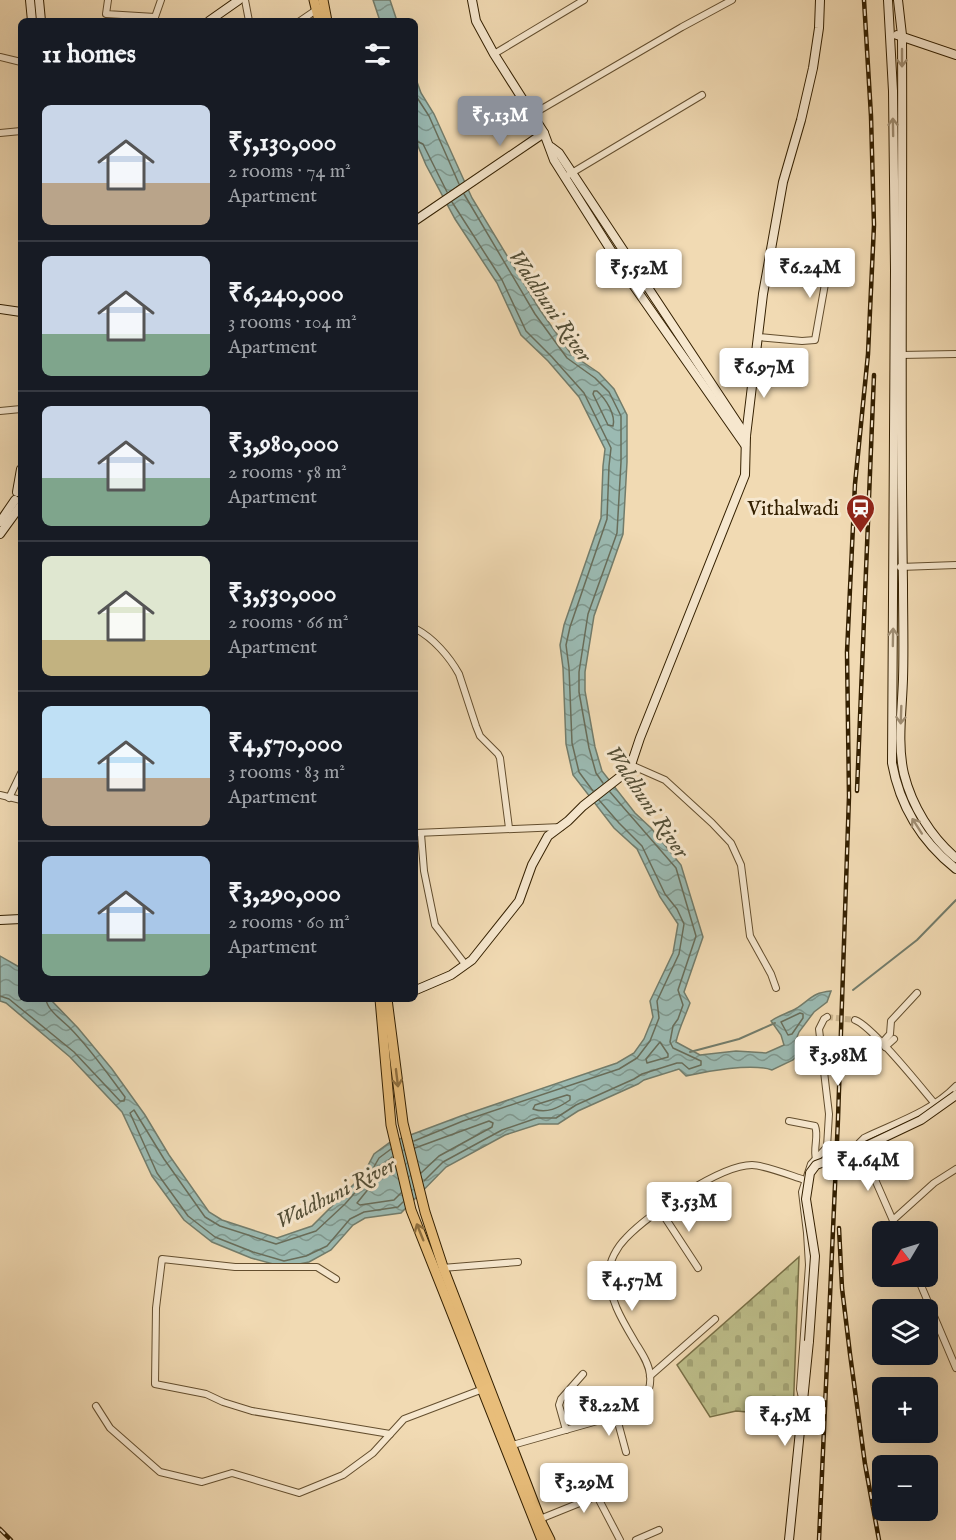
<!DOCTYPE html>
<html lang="en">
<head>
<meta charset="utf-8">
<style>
  :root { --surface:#171b24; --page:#242831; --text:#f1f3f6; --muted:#9ea1a6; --line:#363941; --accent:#8c9099 }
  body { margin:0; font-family:"IM FELL English",serif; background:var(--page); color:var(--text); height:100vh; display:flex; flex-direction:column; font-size:22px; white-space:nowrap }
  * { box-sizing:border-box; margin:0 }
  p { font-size:20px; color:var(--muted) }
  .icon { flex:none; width:33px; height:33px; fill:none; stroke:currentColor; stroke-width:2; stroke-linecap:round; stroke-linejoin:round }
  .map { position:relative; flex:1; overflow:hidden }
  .side { position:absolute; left:18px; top:18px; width:400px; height:984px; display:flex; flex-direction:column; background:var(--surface); border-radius:9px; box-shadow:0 6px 24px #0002 }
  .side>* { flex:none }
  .needle { width:39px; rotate:232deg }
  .tools { position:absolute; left:872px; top:1221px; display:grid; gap:12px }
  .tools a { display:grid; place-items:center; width:66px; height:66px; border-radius:9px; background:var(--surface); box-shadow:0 6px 24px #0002; font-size:30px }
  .price { position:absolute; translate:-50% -51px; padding:0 14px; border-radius:6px; background:#fff; color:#222; font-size:20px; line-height:39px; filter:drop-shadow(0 2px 3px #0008) }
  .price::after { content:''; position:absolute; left:50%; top:36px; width:18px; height:14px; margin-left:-9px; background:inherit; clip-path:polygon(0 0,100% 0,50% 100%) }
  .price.current { background:var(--accent); color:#fff }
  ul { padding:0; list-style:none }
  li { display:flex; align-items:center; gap:18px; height:150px; padding:0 24px }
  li+li { border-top:2px solid var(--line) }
  li span { display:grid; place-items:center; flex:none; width:168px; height:120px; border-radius:9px; color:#555 }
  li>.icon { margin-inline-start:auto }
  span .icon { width:72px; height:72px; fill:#fffc; stroke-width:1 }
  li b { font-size:26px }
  h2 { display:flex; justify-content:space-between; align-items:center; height:72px; padding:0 24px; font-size:26px }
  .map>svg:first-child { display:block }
  .cemetery { fill:url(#cemetery-stones); stroke:#786f46; stroke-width:1.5 }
  .water { fill:url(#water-waves); stroke:#727c6b; stroke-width:1.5 }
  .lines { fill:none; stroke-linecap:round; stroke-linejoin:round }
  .shore { stroke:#686d5a; stroke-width:1.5 }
  .stream { stroke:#727c6b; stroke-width:2 }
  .street-tunnel { stroke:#cbb58f; stroke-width:6; stroke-dasharray:6 3; stroke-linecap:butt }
  .street-casing { stroke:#634e2e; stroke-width:8 }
  .secondary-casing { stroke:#342001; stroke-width:10 }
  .primary-casing { stroke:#342001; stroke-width:11 }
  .street { stroke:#f6e7ce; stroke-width:6 }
  .secondary { stroke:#f6e7ce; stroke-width:8 }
  .primary { stroke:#e8bd7a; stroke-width:9 }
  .rail-casing { stroke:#342001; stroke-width:4.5 }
  .rail { stroke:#f6e7ce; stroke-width:2; stroke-dasharray:7; stroke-linecap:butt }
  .secondary-bridge-casing { stroke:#342001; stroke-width:10; stroke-linecap:butt }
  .secondary-bridge { stroke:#f6e7ce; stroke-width:8 }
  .oneway { stroke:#9f8d72 }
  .oneway2 { stroke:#8e6e3e }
  .labels { text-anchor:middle; stroke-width:6; stroke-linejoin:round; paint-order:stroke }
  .poi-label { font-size:21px; fill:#342001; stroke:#f6e7ce; text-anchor:end }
  .water-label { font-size:22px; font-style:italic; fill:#534e36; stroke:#f6e7ce }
</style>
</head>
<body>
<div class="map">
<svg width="956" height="1540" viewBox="0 0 956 1540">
  <defs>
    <pattern id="cemetery-stones" width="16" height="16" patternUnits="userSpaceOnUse" patternTransform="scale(1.5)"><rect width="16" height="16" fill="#bdbe8a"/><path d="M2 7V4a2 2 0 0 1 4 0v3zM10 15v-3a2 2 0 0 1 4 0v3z" fill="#a3a375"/></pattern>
    <pattern id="water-waves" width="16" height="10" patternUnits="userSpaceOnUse" patternTransform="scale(1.5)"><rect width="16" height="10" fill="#9bbab2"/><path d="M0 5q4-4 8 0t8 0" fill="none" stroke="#7f978e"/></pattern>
  </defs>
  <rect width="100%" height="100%" fill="#f1dab3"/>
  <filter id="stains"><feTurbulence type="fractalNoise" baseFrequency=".00333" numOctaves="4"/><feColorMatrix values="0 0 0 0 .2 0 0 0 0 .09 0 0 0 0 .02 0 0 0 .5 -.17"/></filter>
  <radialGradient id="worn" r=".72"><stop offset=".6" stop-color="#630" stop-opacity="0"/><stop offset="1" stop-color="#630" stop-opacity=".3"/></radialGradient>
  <path class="cemetery" d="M799 1257 793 1416 736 1411 710 1417 677 1365Z"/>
  <g class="water">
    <path d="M373 0H390L397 21H380Z"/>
    <path d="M416 79 421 93 434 114 472 198 540 310 571 354 599 373 614 389 627 415V462L623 534 594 616 585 672V691L595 747 602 771 635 813 651 828 681 865 703 937 684 992 690 1003C685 1017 679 1028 676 1042L700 1055 736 1051 766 1053 784 1045 781 1035 771 1021C779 1015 789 1013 797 1008 812 998 812 993 831 991L827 1002 814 1012 799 1032 795 1042 798 1055 793 1060 772 1070C752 1063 707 1071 686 1076L679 1069 644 1080 638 1084 578 1111 558 1124H539L505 1135 446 1167 401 1213 365 1218 353 1225 331 1250 309 1262 284 1267 251 1258 212 1242 184 1220 152 1176 122 1112 70 1057 6 1003 0 1001V956L21 968V999H50L78 1028 112 1069 145 1115 169 1155 209 1212 222 1220 277 1238 312 1226 363 1175 374 1154 389 1143 461 1116 617 1063 634 1053 644 1039 653 1017 650 1001 673 953 678 924 660 897 637 849 614 828 573 775 566 744 563 668 560 645 564 625 601 518 603 466 605 449 579 397 548 361 521 335 497 283 455 219 426 165 418 146 416 126Z"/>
  </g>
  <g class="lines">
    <g class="shore">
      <path d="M416 96 429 116 459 184"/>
      <path d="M416 141 423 144 447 192"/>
      <path d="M464 194 535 314 567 358 595 378 609 392 621 416V462L617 533 588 614 579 672V692L589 748 596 773 603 783"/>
      <path d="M452 202 502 280 526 331 552 357 584 393 611 448 609 466 607 519 570 627 566 645 569 668 572 743 579 772 593 791"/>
      <path d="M594 391H597C606 399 616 415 613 426L608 425 593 394Z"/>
      <path d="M0 996 9 999 74 1052 120 1101H124L125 1097C107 1073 90 1048 69 1027 62 1020 47 1010 46 999"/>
      <path d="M800 1013 803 1014V1018L792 1034 788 1035 781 1022Z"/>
      <path d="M660 1042 668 1054V1057L647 1063 646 1059Z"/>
      <path d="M567 1095 570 1096V1100C558 1108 547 1114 533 1109L535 1105Z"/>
      <path d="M414 1141 463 1121 619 1069 637 1058 650 1041 659 1018 657 1001 679 954 684 924 677 909 665 894 642 846 619 823 599 800"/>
      <path d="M415 1148 489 1121 493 1123 492 1127 439 1156 421 1173"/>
      <path d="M391 1149 379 1158 367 1179 345 1204 316 1231 276 1244 220 1226 205 1217 164 1159 134 1110 130 1113 157 1173 188 1216 215 1237 253 1252 284 1261 306 1256 327 1246 350 1219 364 1212 398 1207 403 1202"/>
      <path d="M392 1157 385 1164 374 1182 357 1203 360 1205 394 1200 401 1193"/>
      <path d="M424 1181 443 1162 502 1130 537 1118H556L576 1105 634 1079 642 1074 677 1063H682L689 1069 701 1065V1061L673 1048 670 1042 673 1026 678 1019 683 1005 678 990 696 936 676 868 610 792"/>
    </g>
    <g class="stream">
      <path d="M853 990 917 940 956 900"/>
      <path d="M690 1052 739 1039 775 1023"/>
    </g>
    <path class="street-tunnel" d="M827 1017 855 1020"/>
    <defs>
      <g id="street">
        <path d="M108 0 106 14 155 17"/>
        <path d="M245 0 249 21"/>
        <path d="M154 20 161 0"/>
        <path d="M300 21 319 8"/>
        <path d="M494 54 584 0"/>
        <path d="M0 57 21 62"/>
        <path d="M533 114 682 27 732 0"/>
        <path d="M0 133 21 131"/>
        <path d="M565 177 702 95"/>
        <path d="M758 337 802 341 815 340 828 267 824 259 769 254"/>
        <path d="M900 355 956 354"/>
        <path d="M0 411 21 409"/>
        <path d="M900 567 956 565"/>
        <path d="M416 629C433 638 449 656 459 674L476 726 480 736 498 754 500 758 509 828"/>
        <path d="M631 765 665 780 712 823 731 843 741 865 750 936 771 974 776 988"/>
        <path d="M0 795 21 800"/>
        <path d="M9 798 21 773"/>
        <path d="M416 833 561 827"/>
        <path d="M421 834 424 871 435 925 465 964"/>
        <path d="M855 1020C872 1026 920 1086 935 1104"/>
        <path d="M882 1043 890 1034 891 1021 917 993"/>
        <path d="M885 1047 894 1039"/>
        <path d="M789 1121 815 1126C819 1136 813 1148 816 1159"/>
        <path d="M660 1210 698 1268"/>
        <path d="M893 1220 934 1183 956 1169"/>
        <path d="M898 1232 859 1143 864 1138C895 1123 931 1112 956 1086"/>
        <path d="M442 1268 518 1262"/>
        <path d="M917 1276 956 1368"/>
        <path d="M336 1279 317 1267H235L162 1259 156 1308 155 1384 206 1394 223 1402 252 1411 390 1434"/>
        <path d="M650 1376 715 1319"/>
        <path d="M802 1398 800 1389 809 1265 807 1233 802 1192 811 1164 827 1147 829 1114 819 1029 824 1019 827 1017"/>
        <path d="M96 1406 110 1428 160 1472 202 1482 232 1473 299 1493 343 1475 373 1453 404 1419 483 1389"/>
        <path d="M616 1415 626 1452"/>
        <path d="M566 1430 559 1405 561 1399 583 1374"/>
        <path d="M509 1446 629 1412C642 1404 652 1392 650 1375 649 1363 641 1352 635 1342 622 1320 609 1299 609 1274 609 1261 617 1247 626 1238 648 1215 720 1165 752 1165 764 1165 792 1176 805 1180"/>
        <path d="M597 1496 620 1540"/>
        <path d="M540 1519 597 1496 618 1486"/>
        <path d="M636 1540 659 1530"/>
      </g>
      <g id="secondary">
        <path d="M30 0 32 21"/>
        <path d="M39 0 41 21"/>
        <path d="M472 0 476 21 494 54 544 133 554 160 629 279 745 445"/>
        <path d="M888 0 893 91 895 270 892 763C900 807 921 841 956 869"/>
        <path d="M898 0 902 35C903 218 900 401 903 584 903 616 904 648 903 679 902 711 897 744 904 774 912 806 931 837 956 858"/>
        <path d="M209 21 239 0"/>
        <path d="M897 35 956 55"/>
        <path d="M551 147 559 153 746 436"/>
        <path d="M416 220 544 133"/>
        <path d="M0 309 21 312"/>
        <path d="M17 492 21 469"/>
        <path d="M0 522 15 500"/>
        <path d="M0 534 21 505"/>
        <path d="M0 920 21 919"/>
        <path d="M416 990 451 975 472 960 519 901 532 865 548 836 568 821 583 806 625 773 631 765 640 738 745 475 746 436 763 294 783 182 801 120 813 68 819 28 820 0"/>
        <path d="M789 1540 809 1341"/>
      </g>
      <g id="primary">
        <path d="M314 0 319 21"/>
        <path d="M323 0 327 21"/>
        <path d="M380 999 391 1125 411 1210 542 1540"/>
        <path d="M387 999 403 1123 425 1212 444 1270 542 1524 550 1540"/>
      </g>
    </defs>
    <use href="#street" class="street-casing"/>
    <use href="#secondary" class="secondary-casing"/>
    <use href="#primary" class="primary-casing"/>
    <use href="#street" class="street"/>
    <use href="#secondary" class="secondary"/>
    <use href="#primary" class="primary"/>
    <defs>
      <g id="rail">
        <path d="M857 791 874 375"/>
        <path d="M839 1228 842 1288 850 1354 865 1464 879 1540"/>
        <path d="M0 1529 11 1540"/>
        <path d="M819 1540 838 1119 849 796 847 652 855 484 868 354 874 225 871 116 864 0"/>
      </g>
    </defs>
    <use href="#rail" class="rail-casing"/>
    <use href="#rail" class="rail"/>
    <defs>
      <path id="secondary-bridge" d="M809 1341 815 1256 806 1199 810 1173 816 1165 864 1147 921 1120 956 1095"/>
    </defs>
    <use href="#secondary-bridge" class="secondary-bridge-casing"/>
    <use href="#secondary-bridge" class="secondary-bridge"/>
  </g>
  <defs><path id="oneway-shaft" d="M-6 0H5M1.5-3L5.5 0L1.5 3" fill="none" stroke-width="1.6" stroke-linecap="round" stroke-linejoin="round" transform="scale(1.5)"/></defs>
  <g class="oneway">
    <use href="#oneway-shaft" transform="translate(902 58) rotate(90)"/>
    <use href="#oneway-shaft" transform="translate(893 127) rotate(-91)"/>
    <use href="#oneway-shaft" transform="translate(893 637) rotate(-89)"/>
    <use href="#oneway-shaft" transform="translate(901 715) rotate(92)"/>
    <use href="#oneway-shaft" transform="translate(917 826) rotate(-123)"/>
  </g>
  <g class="oneway2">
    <use href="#oneway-shaft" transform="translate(397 1078) rotate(83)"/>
    <use href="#oneway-shaft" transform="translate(420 1232) rotate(-112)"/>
  </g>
  <defs>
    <symbol id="station-pin" viewBox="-11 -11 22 30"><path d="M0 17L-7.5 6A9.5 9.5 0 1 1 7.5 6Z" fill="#8f2418" stroke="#f6e7ce"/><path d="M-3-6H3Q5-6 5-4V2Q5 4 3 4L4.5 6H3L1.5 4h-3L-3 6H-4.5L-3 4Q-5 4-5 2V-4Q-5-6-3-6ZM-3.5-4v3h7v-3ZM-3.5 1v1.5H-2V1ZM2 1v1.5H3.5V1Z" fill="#fff"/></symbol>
  </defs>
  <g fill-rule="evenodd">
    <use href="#station-pin" x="844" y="492" width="33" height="45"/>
  </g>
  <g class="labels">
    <g class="poi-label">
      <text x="839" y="515">Vithalwadi</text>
    </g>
    <g class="water-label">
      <text transform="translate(551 305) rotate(56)" y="8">Waldhuni River</text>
      <text transform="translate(648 801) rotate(56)" y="8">Waldhuni River</text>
      <text transform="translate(335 1192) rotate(-27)" y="8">Waldhuni River</text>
    </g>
  </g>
  <rect width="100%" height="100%" filter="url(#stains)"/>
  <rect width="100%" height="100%" fill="url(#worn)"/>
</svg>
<div class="tools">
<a><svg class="needle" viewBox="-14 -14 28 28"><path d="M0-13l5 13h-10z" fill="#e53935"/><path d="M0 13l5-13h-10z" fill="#9ea1a6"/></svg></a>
<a><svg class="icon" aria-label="layers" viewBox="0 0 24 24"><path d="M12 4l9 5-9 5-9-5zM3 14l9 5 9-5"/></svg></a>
<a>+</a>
<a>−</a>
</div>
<b class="price current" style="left:500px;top:147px">₹5.13M</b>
<b class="price" style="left:810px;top:299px">₹6.24M</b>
<b class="price" style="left:639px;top:300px">₹5.52M</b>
<b class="price" style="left:764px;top:399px">₹6.97M</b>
<b class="price" style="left:838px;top:1087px">₹3.98M</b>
<b class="price" style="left:868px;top:1192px">₹4.64M</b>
<b class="price" style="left:689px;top:1233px">₹3.53M</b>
<b class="price" style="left:632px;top:1312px">₹4.57M</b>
<b class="price" style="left:609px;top:1437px">₹8.22M</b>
<b class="price" style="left:785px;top:1447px">₹4.5M</b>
<b class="price" style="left:584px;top:1514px">₹3.29M</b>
<section class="side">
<h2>11 homes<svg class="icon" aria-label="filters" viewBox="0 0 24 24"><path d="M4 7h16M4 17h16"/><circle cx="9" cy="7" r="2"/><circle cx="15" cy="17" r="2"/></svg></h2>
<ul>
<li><span style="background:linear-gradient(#c9d6e8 65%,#b9a48a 0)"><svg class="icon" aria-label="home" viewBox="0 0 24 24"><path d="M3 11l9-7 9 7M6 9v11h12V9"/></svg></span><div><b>₹5,130,000</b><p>2 rooms · 74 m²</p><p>Apartment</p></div></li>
<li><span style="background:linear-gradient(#c9d6e8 65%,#7fa58c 0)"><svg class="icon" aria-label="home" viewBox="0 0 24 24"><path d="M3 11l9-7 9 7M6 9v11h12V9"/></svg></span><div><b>₹6,240,000</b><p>3 rooms · 104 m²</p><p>Apartment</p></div></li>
<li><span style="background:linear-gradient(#c9d6e8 60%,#7fa58c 0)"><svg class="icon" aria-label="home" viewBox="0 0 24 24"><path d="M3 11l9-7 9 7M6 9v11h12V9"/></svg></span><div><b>₹3,980,000</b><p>2 rooms · 58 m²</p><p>Apartment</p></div></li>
<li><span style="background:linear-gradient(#dfe7d0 70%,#c2b280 0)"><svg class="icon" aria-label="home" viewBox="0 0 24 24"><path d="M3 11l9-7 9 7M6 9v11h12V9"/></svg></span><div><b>₹3,530,000</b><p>2 rooms · 66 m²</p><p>Apartment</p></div></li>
<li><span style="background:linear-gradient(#bfe0f5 60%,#b9a48a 0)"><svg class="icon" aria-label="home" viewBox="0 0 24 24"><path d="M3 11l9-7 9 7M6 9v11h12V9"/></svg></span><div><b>₹4,570,000</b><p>3 rooms · 83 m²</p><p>Apartment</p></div></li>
<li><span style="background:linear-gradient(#a9c7e8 65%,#7fa58c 0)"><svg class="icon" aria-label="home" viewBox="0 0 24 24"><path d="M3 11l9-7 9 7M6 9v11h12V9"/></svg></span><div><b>₹3,290,000</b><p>2 rooms · 60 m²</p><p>Apartment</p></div></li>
</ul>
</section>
</div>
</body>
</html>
